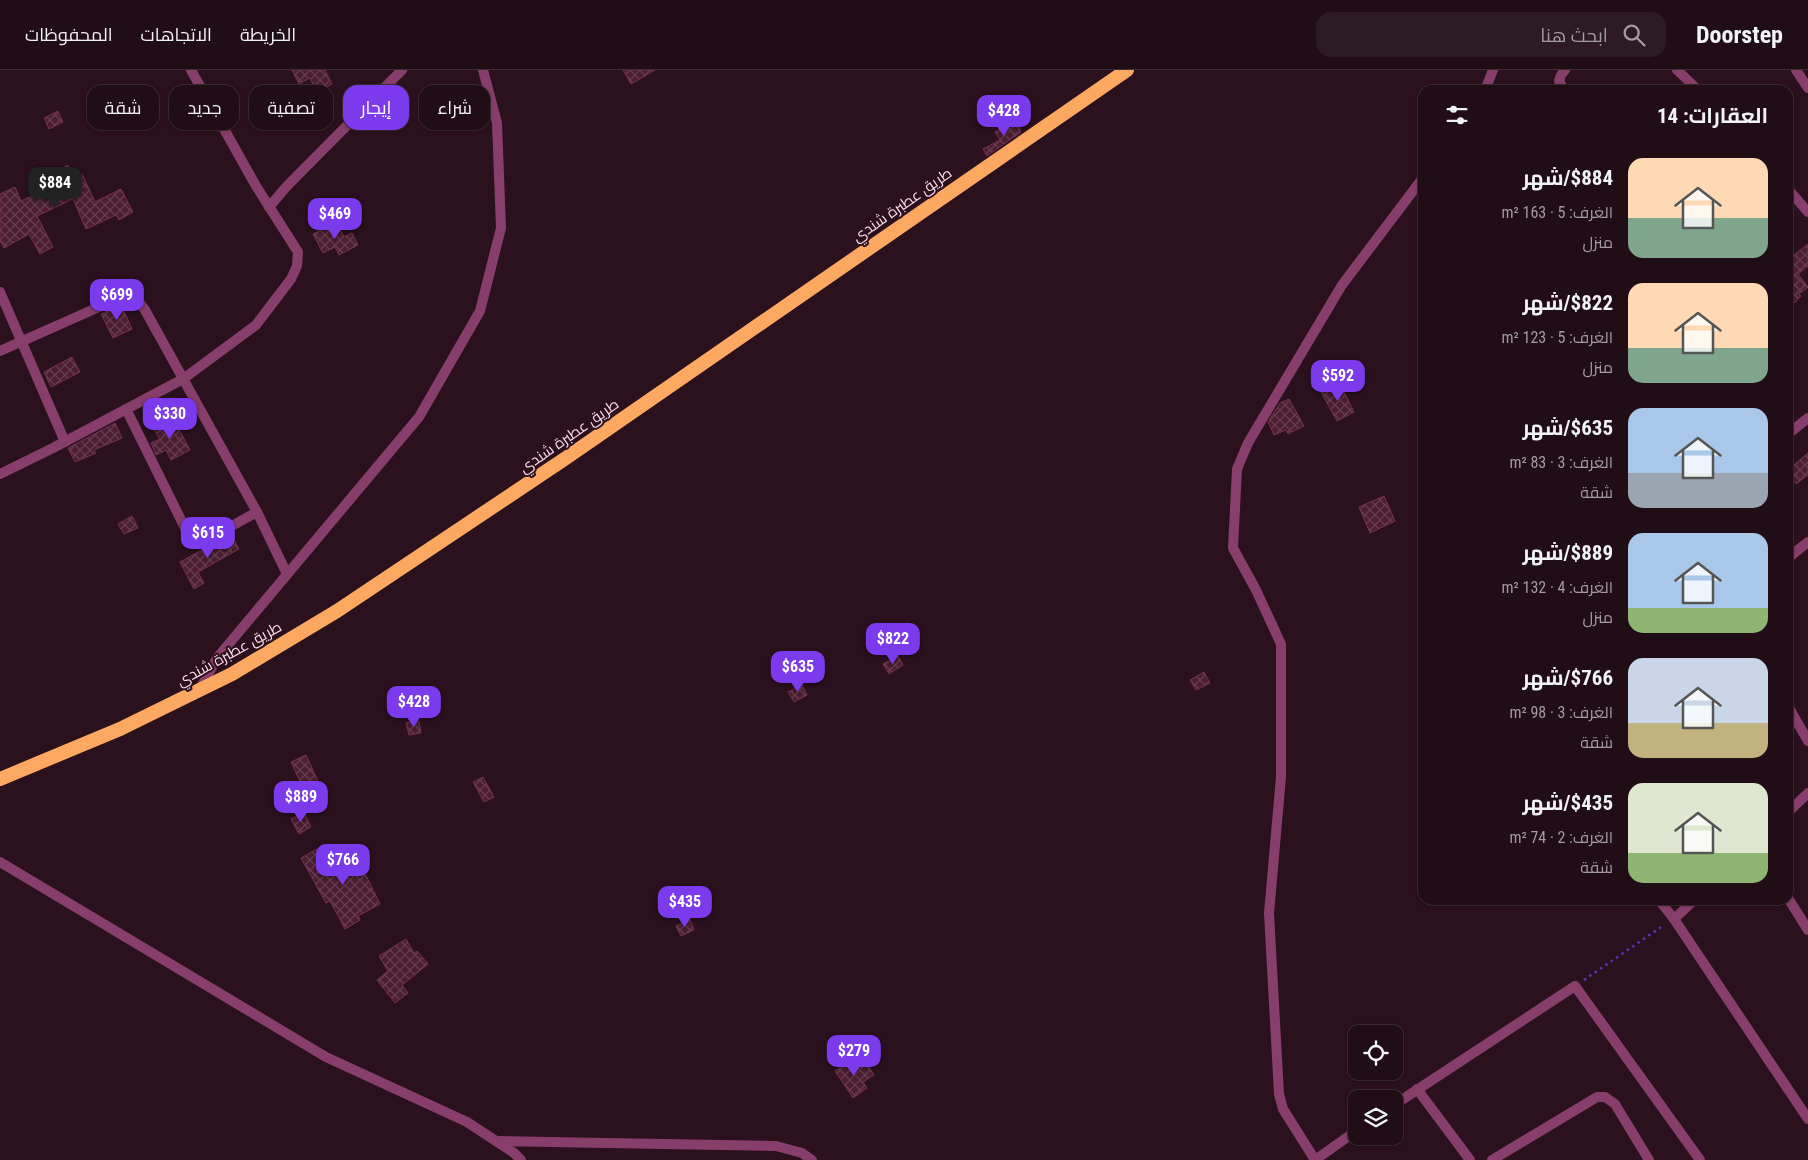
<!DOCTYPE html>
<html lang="ar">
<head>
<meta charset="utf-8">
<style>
  :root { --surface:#200d16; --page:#2d1b23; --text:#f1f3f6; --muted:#a29ca1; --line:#3d2d35; --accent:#7c3aed }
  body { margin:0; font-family:"Roboto Condensed",Cairo,sans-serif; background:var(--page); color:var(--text); direction:rtl; height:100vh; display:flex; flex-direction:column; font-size:19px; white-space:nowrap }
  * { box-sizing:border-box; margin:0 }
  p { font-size:16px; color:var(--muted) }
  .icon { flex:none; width:28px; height:28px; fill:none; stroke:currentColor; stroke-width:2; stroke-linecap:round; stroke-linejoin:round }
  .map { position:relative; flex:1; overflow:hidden; direction:ltr }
  .sheet { position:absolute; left:1418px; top:15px; width:375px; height:820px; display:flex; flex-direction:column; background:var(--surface); border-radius:15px; box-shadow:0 1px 4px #0004,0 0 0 1px var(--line); direction:rtl }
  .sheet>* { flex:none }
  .hud { position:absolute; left:15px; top:15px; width:475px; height:45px; direction:rtl; display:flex; gap:10px }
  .tools { position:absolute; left:1348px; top:955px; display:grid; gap:10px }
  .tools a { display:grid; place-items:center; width:55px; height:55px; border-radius:10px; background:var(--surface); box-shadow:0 1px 4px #0004,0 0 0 1px var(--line); font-size:25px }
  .price { position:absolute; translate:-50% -42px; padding:0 11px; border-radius:10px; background:var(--accent); color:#fff; font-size:16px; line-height:32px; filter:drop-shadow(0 1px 2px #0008) }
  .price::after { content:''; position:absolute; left:50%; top:30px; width:15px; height:11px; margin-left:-8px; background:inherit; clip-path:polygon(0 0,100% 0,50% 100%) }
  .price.selected { background:#222; color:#fff }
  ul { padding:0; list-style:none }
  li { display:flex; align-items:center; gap:15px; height:125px; padding:0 25px }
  li span { display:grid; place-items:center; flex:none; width:140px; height:100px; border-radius:15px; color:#555 }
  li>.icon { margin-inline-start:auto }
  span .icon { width:60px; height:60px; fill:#fffc; stroke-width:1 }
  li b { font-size:21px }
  h2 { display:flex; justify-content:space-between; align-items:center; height:60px; padding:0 25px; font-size:21px }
  .pill { padding:0 18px; border-radius:15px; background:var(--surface); box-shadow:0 1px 4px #0004,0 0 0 1px var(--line); font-size:18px; line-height:45px }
  .pill.selected { background:var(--accent); color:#fff }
  header { display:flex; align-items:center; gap:30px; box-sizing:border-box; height:70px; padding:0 25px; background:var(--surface); border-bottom:1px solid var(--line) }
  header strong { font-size:24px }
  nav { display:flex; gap:28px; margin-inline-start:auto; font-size:18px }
  .search { width:350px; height:45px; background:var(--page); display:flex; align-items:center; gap:12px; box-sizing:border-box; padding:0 18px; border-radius:15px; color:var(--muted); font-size:19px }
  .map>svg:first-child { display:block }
  .building { fill:url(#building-cross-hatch); stroke:#77304f }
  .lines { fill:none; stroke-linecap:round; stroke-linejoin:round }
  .path { stroke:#5d33bb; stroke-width:2.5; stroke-dasharray:2.5 4; stroke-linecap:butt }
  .minor { stroke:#883e6a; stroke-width:10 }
  .trunk { stroke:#fca860; stroke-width:14 }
  .labels { text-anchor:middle; stroke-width:4; stroke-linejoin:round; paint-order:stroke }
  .street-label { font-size:15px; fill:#fedcee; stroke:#2b111d }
</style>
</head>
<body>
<header>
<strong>Doorstep</strong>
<div class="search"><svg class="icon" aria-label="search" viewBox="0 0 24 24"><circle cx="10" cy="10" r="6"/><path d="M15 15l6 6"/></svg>ابحث هنا</div>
<nav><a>الخريطة</a><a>الاتجاهات</a><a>المحفوظات</a></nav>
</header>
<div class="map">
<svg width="1808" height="1090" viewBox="0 0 1808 1090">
  <defs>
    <pattern id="building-cross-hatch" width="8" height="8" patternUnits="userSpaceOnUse" patternTransform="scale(1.25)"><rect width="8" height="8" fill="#4b1e31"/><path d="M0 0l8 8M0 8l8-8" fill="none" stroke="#663e4f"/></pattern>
  </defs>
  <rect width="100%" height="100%" fill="#2b111d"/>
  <g class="building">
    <path d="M292 0H325L332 14 317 22 310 8 299 14Z"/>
    <path d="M623 0H655L631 14Z"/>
    <path d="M58 41 63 52 49 59 44 48Z"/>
    <path d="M1015 51 1021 62 987 86 983 79 1000 70 995 62Z"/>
    <path d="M68 95 75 108 82 104 95 132 121 119 133 142 119 150 116 145 86 159 73 129 37 146 53 177 40 184 29 164 4 178 0 171V124L15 117 21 131 55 115 50 105Z"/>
    <path d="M336 152 344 167 352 163 358 175 339 185 335 177 323 183 313 164Z"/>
    <path d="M1808 174V196L1798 204 1808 217 1799 224 1801 226 1788 239V190Z"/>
    <path d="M121 235 132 259 113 268 101 244Z"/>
    <path d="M72 287 80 302 51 317 44 302Z"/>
    <path d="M1339 312 1354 342 1337 351 1321 322Z"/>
    <path d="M1289 329 1304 356 1288 364 1286 360 1274 365 1268 352 1280 333Z"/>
    <path d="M173 348 190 380 171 390 166 380 156 385 151 373 160 369 153 358Z"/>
    <path d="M115 353 122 368 94 380 96 383 75 392 68 378Z"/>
    <path d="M1808 383V405L1796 414 1788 404V400Z"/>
    <path d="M1384 426 1395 451 1370 463 1359 437Z"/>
    <path d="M132 446 138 458 124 464 118 454Z"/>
    <path d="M231 464 239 479 198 502 204 513 194 519 180 492Z"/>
    <path d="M898 586 903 595 889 604 883 594Z"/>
    <path d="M1204 602 1210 613 1196 620 1190 610Z"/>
    <path d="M802 615 807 625 794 632 788 622Z"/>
    <path d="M419 651 421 663 409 665 406 653Z"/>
    <path d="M306 685 318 711 303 718 291 692Z"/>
    <path d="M483 707 494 727 484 732 473 712Z"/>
    <path d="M304 743 311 757 299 764 291 749Z"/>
    <path d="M317 779 325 795 348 782 352 789 357 787 380 834 358 846 360 850 345 859 330 831 326 833 301 788Z"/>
    <path d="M690 850 694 860 681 866 676 856Z"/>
    <path d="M406 869 414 883 417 881 428 894 402 915 408 923 395 933 377 910 388 901 379 886Z"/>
    <path d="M854 988 861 998 867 994 874 1005 863 1012 867 1018 853 1028 835 1001Z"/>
  </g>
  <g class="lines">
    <path class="path" d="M1584 910 1664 855"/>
    <g class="minor">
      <path d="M1677 0 1698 20"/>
      <path d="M1796 0 1808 18"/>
      <path d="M1485 20 1493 0"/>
      <path d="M1564 20 1559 11 1561 5 1565 0"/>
      <path d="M1788 119 1808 142"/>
      <path d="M269 137 287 116 402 0"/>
      <path d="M0 222 65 372"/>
      <path d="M0 281 126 225H134L145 240 257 442 287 504"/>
      <path d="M126 339 190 468 195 473H201L257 442"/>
      <path d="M1788 364 1808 348"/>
      <path d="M0 404 53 378 183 309 256 255 291 209 297 196 298 182 256 116 191 0"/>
      <path d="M1788 488 1808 472"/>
      <path d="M200 619 217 588 419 347 480 241 501 158 497 53 483 0"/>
      <path d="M1788 636 1808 671"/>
      <path d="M1788 742 1808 723"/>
      <path d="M0 792 326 987 467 1052 514 1083 521 1090"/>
      <path d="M1788 828 1808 860"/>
      <path d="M1659 830 1674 849 1808 1049"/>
      <path d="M1674 849 1694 830"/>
      <path d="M1417 1019 1470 1090"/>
      <path d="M1394 1035 1575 916 1700 1090"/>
      <path d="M1356 1061 1315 1090 1283 1039 1279 1024 1269 843 1281 707V574L1256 520 1233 478 1237 399 1248 373 1342 215 1422 109"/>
      <path d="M496 1071 776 1076 802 1083 812 1090"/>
      <path d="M1492 1090 1597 1027H1605L1615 1034 1649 1090"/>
    </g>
    <path class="trunk" d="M0 709 120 659 232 604 337 541 566 388 1127 0"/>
  </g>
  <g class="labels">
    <g class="street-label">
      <text transform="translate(902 135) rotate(-35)" y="5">طريق عطبرة شندي</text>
      <text transform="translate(569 366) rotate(-35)" y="5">طريق عطبرة شندي</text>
      <text transform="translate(229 584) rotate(-29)" y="5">طريق عطبرة شندي</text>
    </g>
  </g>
</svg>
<div class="tools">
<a><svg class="icon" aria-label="locate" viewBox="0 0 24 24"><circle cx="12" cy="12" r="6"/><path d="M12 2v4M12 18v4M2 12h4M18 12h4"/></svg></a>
<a><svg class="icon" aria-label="layers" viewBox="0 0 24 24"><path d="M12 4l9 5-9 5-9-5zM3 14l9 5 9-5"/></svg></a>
</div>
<b class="price" style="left:1004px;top:67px">$428</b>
<b class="price selected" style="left:55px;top:139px">$884</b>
<b class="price" style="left:335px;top:170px">$469</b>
<b class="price" style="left:117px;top:251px">$699</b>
<b class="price" style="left:1338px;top:332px">$592</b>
<b class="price" style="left:170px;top:370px">$330</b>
<b class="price" style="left:208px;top:489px">$615</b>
<b class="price" style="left:893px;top:595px">$822</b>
<b class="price" style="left:798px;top:623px">$635</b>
<b class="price" style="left:414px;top:658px">$428</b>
<b class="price" style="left:301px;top:753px">$889</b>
<b class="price" style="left:343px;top:816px">$766</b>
<b class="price" style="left:685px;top:858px">$435</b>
<b class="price" style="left:854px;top:1007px">$279</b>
<div class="hud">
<a class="pill">شراء</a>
<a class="pill selected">إيجار</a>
<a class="pill">تصفية</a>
<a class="pill">جديد</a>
<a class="pill">شقة</a>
</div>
<section class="sheet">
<h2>العقارات: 14<svg class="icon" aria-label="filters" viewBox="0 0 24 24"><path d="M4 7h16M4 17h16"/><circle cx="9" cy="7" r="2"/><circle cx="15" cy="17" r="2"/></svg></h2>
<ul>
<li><span style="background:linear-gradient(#ffd9b3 60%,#7fa58c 0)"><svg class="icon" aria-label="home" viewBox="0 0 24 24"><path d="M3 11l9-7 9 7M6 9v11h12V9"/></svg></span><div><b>$884/شهر</b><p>الغرف: 5 · 163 m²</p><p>منزل</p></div></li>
<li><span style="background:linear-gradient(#ffd9b3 65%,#7fa58c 0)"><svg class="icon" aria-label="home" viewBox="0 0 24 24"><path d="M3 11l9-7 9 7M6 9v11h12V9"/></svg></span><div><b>$822/شهر</b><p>الغرف: 5 · 123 m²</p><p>منزل</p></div></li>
<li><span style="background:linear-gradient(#a9c7e8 65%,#9aa5b1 0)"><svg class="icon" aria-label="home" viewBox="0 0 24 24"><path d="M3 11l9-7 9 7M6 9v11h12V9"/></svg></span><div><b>$635/شهر</b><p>الغرف: 3 · 83 m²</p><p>شقة</p></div></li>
<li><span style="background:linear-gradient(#a9c7e8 75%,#8fb573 0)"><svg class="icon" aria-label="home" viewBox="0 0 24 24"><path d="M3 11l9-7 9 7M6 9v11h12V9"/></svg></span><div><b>$889/شهر</b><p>الغرف: 4 · 132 m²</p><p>منزل</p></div></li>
<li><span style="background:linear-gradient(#c9d6e8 65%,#c2b280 0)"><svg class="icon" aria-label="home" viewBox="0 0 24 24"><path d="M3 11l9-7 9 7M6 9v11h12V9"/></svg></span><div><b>$766/شهر</b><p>الغرف: 3 · 98 m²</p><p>شقة</p></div></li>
<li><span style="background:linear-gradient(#dfe7d0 70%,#8fb573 0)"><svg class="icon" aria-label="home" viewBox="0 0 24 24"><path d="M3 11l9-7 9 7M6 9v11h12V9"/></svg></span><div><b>$435/شهر</b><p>الغرف: 2 · 74 m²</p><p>شقة</p></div></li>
</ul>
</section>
</div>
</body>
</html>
